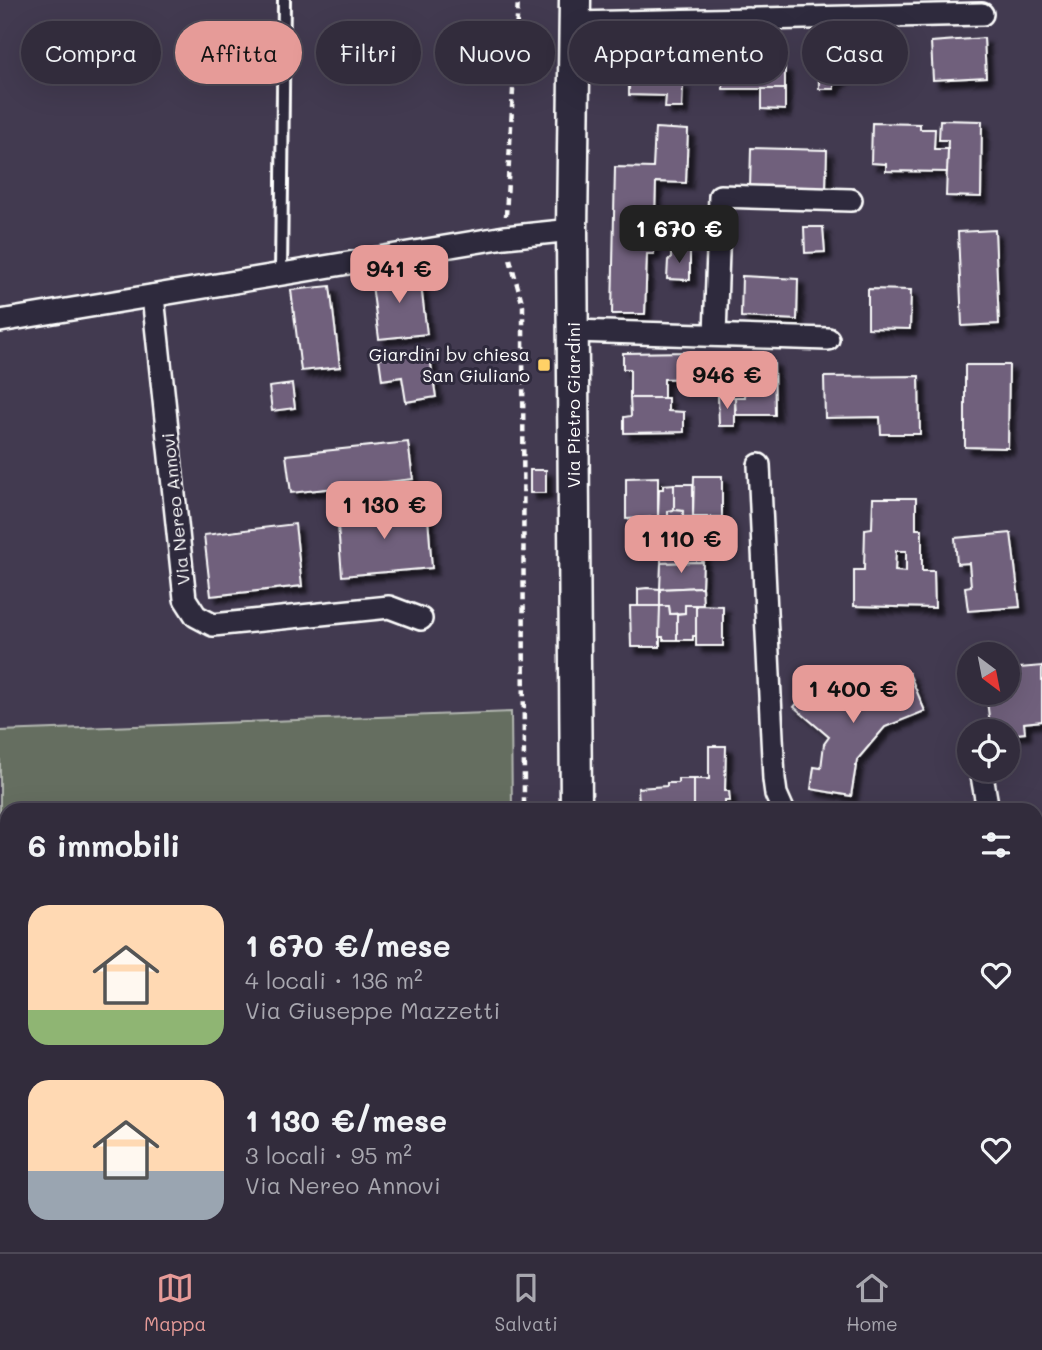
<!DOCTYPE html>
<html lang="it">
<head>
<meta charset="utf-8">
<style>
  :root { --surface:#322c3c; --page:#3a3443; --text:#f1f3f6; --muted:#a8a7af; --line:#4d4856; --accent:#e69b98 }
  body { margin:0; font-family:Mali,sans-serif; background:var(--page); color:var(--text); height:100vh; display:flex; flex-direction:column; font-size:26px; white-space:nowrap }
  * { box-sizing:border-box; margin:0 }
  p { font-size:23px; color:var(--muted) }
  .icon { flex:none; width:38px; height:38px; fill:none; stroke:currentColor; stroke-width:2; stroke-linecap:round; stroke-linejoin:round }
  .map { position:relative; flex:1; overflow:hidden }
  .details { position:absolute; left:0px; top:803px; width:1043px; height:450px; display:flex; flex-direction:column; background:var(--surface); border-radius:21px 21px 0 0; box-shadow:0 7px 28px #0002,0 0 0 2px var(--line) }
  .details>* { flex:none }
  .hud { position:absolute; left:21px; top:21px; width:1001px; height:63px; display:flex; gap:14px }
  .needle { width:46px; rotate:148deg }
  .fabs { position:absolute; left:957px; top:642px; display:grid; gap:14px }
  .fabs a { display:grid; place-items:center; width:63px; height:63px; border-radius:50%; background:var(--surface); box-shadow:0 7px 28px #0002,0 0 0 2px var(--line); font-size:35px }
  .price { position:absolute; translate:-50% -60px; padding:0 16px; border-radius:14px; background:var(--accent); color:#111; font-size:23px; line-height:46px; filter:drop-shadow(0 2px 4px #0008) }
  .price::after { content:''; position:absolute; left:50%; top:42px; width:21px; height:16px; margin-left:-10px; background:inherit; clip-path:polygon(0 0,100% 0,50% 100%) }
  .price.selected { background:#222; color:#fff }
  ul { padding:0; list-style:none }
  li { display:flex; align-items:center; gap:21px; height:175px; padding:0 28px }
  li span { display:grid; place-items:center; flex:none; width:196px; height:140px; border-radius:21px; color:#555 }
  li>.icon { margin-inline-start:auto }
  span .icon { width:84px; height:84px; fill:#fffc; stroke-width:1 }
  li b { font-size:30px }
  h2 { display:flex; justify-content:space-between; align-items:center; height:84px; padding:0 28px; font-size:30px }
  .pill { padding:0 24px; border-radius:32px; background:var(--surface); box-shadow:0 7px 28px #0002,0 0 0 2px var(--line); font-size:24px; line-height:63px }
  .pill.selected { background:var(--accent); color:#111 }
  .dock { display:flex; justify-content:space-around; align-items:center; height:98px; border-top:2px solid var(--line); background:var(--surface); font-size:19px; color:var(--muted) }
  .dock a { display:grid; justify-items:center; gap:4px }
  .dock .selected { color:var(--accent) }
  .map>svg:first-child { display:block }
  .green { fill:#656e61; stroke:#b2b6b0; stroke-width:2 }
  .building { fill:#6f607b; stroke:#fff; stroke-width:2; fill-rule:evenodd; filter:url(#shadow) }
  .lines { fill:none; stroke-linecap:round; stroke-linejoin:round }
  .lane-casing { stroke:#fff; stroke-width:16 }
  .street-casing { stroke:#fff; stroke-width:26 }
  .secondary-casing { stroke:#fff; stroke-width:35 }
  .path { stroke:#fff; stroke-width:4.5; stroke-dasharray:7 5; stroke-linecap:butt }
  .lane { stroke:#2f2a3d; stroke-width:10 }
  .street { stroke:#2f2a3d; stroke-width:21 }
  .secondary { stroke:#2f2a3d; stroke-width:30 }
  .poi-dot { fill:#ffd166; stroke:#2f2a3d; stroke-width:2.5 }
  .labels { text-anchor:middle; stroke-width:6; stroke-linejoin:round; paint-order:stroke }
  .poi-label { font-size:18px; fill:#fff; stroke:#2f2a3d; text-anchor:end }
  .street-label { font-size:18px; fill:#fff; stroke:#2f2a3d }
</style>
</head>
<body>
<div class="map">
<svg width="1042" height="1252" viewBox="0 0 1042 1252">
  <defs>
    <filter id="shadow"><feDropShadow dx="6" dy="6" stdDeviation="2" flood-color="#0009"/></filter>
  </defs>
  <rect width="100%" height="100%" fill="#423a50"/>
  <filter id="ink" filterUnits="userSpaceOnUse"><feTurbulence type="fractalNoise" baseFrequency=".0143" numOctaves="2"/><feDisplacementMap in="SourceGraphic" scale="14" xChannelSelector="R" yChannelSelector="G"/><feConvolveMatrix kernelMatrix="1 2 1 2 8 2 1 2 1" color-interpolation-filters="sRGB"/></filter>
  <g filter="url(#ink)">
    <path class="green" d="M511 712 512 810H7V978L0 916V731Z"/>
    <g class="building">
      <path d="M984 38 986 77 933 80 931 42Z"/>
      <path d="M848 43 849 74H845L834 85V89H819L818 44Z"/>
      <path d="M723 47H763V67H785V89H723Z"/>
      <path d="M630 56 668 59 667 82 683 84 682 108H665L666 96 629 95V74H625V68L629 69Z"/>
      <path d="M762 89H785V110L762 109Z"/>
      <path d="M940 120 982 121 981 197 946 196 948 140H939Z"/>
      <path d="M872 123 920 124V129H935L934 149H948L947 172 886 171V164L871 163Z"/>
      <path d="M655 128 688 130 686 183 656 182 654 254H647L645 314H612L615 167 653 168Z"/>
      <path d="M751 148 827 150 826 189 750 188Z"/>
      <path d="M804 227H823L825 252 805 253Z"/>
      <path d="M995 230 999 324 962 326 958 232Z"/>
      <path d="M671 250H690V280L667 279 668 260 671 259Z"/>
      <path d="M419 269 427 334 379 339 371 277Z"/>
      <path d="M742 276 798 279 797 320 741 317Z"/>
      <path d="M330 286 340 367 301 371 291 290Z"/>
      <path d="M868 289 911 290 910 329 868 328Z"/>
      <path d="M429 351 436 397 406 402 402 377 382 380 379 358Z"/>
      <path d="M690 352 691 378 664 379V398H630V369H623V353Z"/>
      <path d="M743 359 774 362 775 415H736L735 397H745Z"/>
      <path d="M965 365H1009L1008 448 965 447Z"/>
      <path d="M919 376 920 434H881L880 417 825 418 824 377Z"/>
      <path d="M292 384 295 408 272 411 269 387Z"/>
      <path d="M718 396 735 397V426H719Z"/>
      <path d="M630 398H668V411L684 412V432L624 433V417L631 416Z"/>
      <path d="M408 442 413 479 291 493 286 455Z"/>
      <rect x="530" y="470" width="16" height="23"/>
      <path d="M694 476H722V517H693Z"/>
      <path d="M658 477V517L626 519V478Z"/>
      <path d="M674 484H693V517H683V511L674 510Z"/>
      <path d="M674 484V510L668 511V518L658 517 659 489H663V485Z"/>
      <path d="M873 498H916V529H922V571H934L935 608 854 606V570H864L865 529 872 528ZM896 551H906V572L895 571Z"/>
      <path d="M427 506 432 568 342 576 337 513Z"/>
      <path d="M674 510 683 511V517H702L703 534H659L658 517 668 518V511Z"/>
      <path d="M658 517 659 535 638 537 637 519Z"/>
      <path d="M295 524 302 586 211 596 204 535Z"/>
      <path d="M1011 533 1020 607 968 611 965 587 971 586 969 563 957 564 955 538Z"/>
      <path d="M659 534H703V562L661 563V536Z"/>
      <path d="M703 562 702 587 660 589 661 563Z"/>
      <path d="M702 587 703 605H685V613L670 614 669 606H660V589Z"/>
      <path d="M647 588 660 589V606H638V589Z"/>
      <path d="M685 605H696V636H693V640H677V614L685 613Z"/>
      <path d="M696 605 723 606V646H696Z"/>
      <path d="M630 606H660V647H631Z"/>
      <path d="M660 606H669L670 614H677V640H663V637H659Z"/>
      <path d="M1042 666V721L1024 723 1025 733 1008 735V732H991L987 701H982L981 693H1008V669Z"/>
      <path d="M823 672 859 702 865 696 889 690 886 683 909 673 925 711 885 727 857 760 851 796 811 789 814 767 821 768 824 744 829 737 794 707Z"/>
      <path d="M709 746H726L725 791H729L730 801H725V810H694V779H709Z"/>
      <path d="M678 779H694V810H654L653 805H639L638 788 667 786V783H678Z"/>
      <path d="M1042 1136V1227L1036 1223V1145Z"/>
      <path d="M674 1246H716L717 1252H676Z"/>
    </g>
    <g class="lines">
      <defs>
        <path id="lane" d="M281 274 284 0"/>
        <g id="street">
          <path d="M574 23 982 14"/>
          <path d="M153 296 185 599 196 616 213 625 389 607 421 619"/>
          <path d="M0 321 505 237 572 230"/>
          <path d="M573 331 828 339"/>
          <path d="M715 335 720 196 851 200"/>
          <path d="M759 465 774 779 776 794 783 810"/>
          <path d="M981 770 988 810"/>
          <path d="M1036 1054 1042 1056"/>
        </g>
        <g id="secondary">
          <path d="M575 0 572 230 576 810"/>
          <path d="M570 1246 571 1252"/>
        </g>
      </defs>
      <use href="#lane" class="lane-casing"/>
      <use href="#street" class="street-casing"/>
      <use href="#secondary" class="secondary-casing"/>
      <g class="path">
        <path d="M506 216 518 0"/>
        <path d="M510 259 523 306 524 810"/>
        <path d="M526 1246V1252"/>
      </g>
      <use href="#lane" class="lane"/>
      <use href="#street" class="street"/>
      <use href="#secondary" class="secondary"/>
    </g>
  </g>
  <rect class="poi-dot" x="537" y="358" width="14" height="14" rx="3.5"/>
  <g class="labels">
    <g class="poi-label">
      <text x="530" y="361">Giardini bv chiesa<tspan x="530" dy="21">San Giuliano</tspan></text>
    </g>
    <g class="street-label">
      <text transform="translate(574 405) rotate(-90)" y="6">Via Pietro Giardini</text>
      <text transform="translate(176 509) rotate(-96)" y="6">Via Nereo Annovi</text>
    </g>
  </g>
</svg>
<div class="fabs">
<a><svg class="needle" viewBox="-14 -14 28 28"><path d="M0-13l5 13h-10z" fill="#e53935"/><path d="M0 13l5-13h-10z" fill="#a8a7af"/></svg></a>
<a><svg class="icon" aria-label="locate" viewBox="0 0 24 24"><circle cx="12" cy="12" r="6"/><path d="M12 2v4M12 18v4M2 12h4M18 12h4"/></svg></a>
</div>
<b class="price selected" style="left:679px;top:265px">1 670 €</b>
<b class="price" style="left:399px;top:305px">941 €</b>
<b class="price" style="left:727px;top:411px">946 €</b>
<b class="price" style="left:384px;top:541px">1 130 €</b>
<b class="price" style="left:681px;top:575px">1 110 €</b>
<b class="price" style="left:853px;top:725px">1 400 €</b>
<div class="hud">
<a class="pill">Compra</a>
<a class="pill selected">Affitta</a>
<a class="pill">Filtri</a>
<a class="pill">Nuovo</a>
<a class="pill">Appartamento</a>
<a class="pill">Casa</a>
</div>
<section class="details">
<h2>6 immobili<svg class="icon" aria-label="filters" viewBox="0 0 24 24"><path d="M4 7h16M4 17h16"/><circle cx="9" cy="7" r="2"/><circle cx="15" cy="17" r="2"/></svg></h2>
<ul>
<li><span style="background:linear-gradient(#ffd9b3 75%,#8fb573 0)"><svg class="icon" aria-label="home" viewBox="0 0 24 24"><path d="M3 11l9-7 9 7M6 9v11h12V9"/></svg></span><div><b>1 670 €/mese</b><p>4 locali · 136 m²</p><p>Via Giuseppe Mazzetti</p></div><svg class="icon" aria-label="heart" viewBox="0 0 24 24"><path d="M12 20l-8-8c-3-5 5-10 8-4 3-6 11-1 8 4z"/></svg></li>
<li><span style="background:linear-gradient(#ffd9b3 65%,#9aa5b1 0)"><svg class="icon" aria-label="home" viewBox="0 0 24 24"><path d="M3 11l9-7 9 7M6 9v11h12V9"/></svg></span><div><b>1 130 €/mese</b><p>3 locali · 95 m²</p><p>Via Nereo Annovi</p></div><svg class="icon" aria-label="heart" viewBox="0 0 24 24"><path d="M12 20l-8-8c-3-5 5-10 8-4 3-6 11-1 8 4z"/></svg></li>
</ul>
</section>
</div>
<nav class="dock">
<a class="selected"><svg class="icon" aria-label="map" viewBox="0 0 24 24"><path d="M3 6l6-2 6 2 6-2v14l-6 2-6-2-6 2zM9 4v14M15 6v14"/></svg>Mappa</a>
<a><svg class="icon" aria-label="saved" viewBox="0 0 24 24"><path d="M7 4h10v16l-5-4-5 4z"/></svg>Salvati</a>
<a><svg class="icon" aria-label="home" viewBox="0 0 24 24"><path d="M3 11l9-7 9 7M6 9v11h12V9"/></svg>Home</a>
</nav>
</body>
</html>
